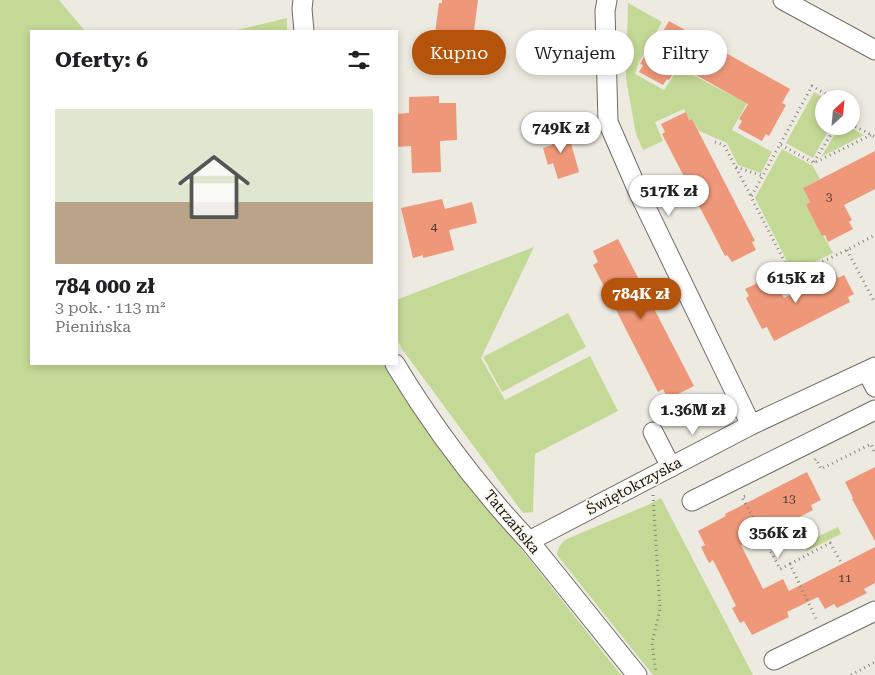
<!DOCTYPE html>
<html lang="pl">
<head>
<meta charset="utf-8">
<style>
  :root { --surface:#fff; --page:#f2f2f2; --text:#202124; --muted:#757577; --accent:#b45309 }
  body { margin:0; font-family:"Roboto Serif",serif; background:var(--page); color:var(--text); height:100vh; display:flex; flex-direction:column; font-size:19px; white-space:nowrap }
  * { box-sizing:border-box; margin:0 }
  p { font-size:16px; color:var(--muted) }
  .icon { flex:none; width:28px; height:28px; fill:none; stroke:currentColor; stroke-width:2; stroke-linecap:round; stroke-linejoin:round }
  .map { position:relative; flex:1; overflow:hidden }
  .sheet { position:absolute; left:30px; top:30px; width:368px; height:335px; display:flex; flex-direction:column; background:var(--surface); border-radius:0px; box-shadow:0 2px 8px #0003 }
  .sheet>* { flex:none }
  .top-card { position:absolute; left:412px; top:30px; width:388px; height:45px; display:flex; gap:10px }
  .needle { width:32px; rotate:26deg }
  .tools { position:absolute; left:815px; top:90px; display:grid; gap:10px }
  .tools a { display:grid; place-items:center; width:45px; height:45px; border-radius:50%; background:var(--surface); box-shadow:0 2px 8px #0003; font-size:25px }
  .price { position:absolute; translate:-50% -42px; padding:0 11px; border-radius:18px; background:#fff; color:#222; font-size:16px; line-height:32px; filter:drop-shadow(0 1px 2px #0008) }
  .price::after { content:''; position:absolute; left:50%; top:30px; width:15px; height:11px; margin-left:-8px; background:inherit; clip-path:polygon(0 0,100% 0,50% 100%) }
  .price.active { background:var(--accent); color:#fff }
  ul { padding:0; list-style:none }
  li { display:grid; align-content:center; gap:10px; height:265px; padding:0 25px }
  li span { display:grid; place-items:center; height:155px; border-radius:0px; color:#555 }
  li>.icon { margin-inline-start:auto }
  span .icon { width:90px; height:90px; fill:#fffc; stroke-width:1 }
  li b { font-size:21px }
  h2 { display:flex; justify-content:space-between; align-items:center; height:60px; padding:0 25px; font-size:21px }
  .tag { padding:0 18px; border-radius:22px; background:var(--surface); box-shadow:0 2px 8px #0003; font-size:18px; line-height:45px }
  .tag.active { background:var(--accent); color:#fff }
  .map>svg:first-child { display:block }
  .green { fill:#c4d996 }
  .building { fill:#ef9879 }
  .lines { fill:none; stroke-linecap:round; stroke-linejoin:round }
  .minor-casing { stroke:#6f6c64; stroke-width:21 }
  .path { stroke:#898781; stroke-width:3; stroke-dasharray:1 4; stroke-linecap:butt }
  .minor { stroke:#fff; stroke-width:19 }
  .labels { text-anchor:middle; stroke-width:4; stroke-linejoin:round; paint-order:stroke }
  .number-label { font-size:12px; fill:#4e372d }
  .street-label { font-size:15px; fill:#181714; stroke:#faf8ee }
</style>
</head>
<body>
<div class="map">
<svg width="875" height="675" viewBox="0 0 875 675">
  <rect width="100%" height="100%" fill="#edeae1"/>
  <g class="green">
    <path d="M0 0H59L85 31H31V364H386L480 497 621 675H0Z"/>
    <path d="M628 3 662 22 639 62 635 74 664 90 679 68 747 103 732 130 772 152 761 173 738 165 727 143 699 131 692 119 689 120 684 109 655 122 663 141 643 150 636 134 626 79Z"/>
    <path d="M287 18V31H233Z"/>
    <path d="M814 92 826 99H824V126H831L813 158 786 143Z"/>
    <path d="M840 126H848L864 135 821 157Z"/>
    <path d="M782 149 813 166 820 179 803 188 810 202 806 205 833 253 793 273 755 198Z"/>
    <path d="M534 247 481 358 505 400 590 356 618 411 535 454 533 512 523 513 402 349 396 337V300Z"/>
    <path d="M568 313 586 347 502 392 483 357Z"/>
    <path d="M661 498 753 675H653L557 555C558 547 561 543 567 539L650 504Z"/>
    <path d="M838 527 841 534 807 551 803 544Z"/>
  </g>
  <g class="building">
    <path d="M442 0H478L471 54 433 49 439 3H442Z"/>
    <path d="M669 21 790 89 782 103 786 105 769 136 766 134 762 141 738 128 742 121 739 119 748 104 678 65 669 80 667 79 663 85 639 72 643 65 640 64 657 33 661 35Z"/>
    <path d="M439 96V103H456L457 140 440 141 441 172 412 173 411 146 396 147V114L409 113V97Z"/>
    <path d="M686 112 689 120 692 119 755 241 752 242 756 250 732 262 727 255 725 256 662 134 665 132 661 124Z"/>
    <path d="M567 129 579 172 558 179 553 163 548 165 543 148 552 145 549 134Z"/>
    <path d="M875 151V189L844 205 852 220 849 222 853 229 828 242 825 235 822 236 806 205 810 202 803 188Z"/>
    <path d="M442 199 445 209 472 202 477 223 449 230 454 250 423 258V255L413 258 401 208Z"/>
    <path d="M618 239 694 386 668 399 663 389 658 392 593 265 598 262 593 251Z"/>
    <path d="M835 272 838 278 844 275 854 294 848 297 850 302 774 341 767 327 762 329 746 298 749 296 745 289 770 277 774 284 776 283 784 298Z"/>
    <path d="M875 467V541L852 499 853 498 845 482Z"/>
    <path d="M807 472 821 500 811 505 813 510 784 525 781 520 748 537 750 540 741 545 763 589 783 579 789 591 875 547V583L864 589 867 593 837 608 834 604 825 609 818 597 787 612 789 617 752 635 744 621 740 623 732 608 736 606 713 560 709 563 701 547 705 545 698 531 726 516 725 514Z"/>
  </g>
  <g class="lines">
    <defs>
      <g id="minor">
        <path d="M303 0 302 9 304 31"/>
        <path d="M607 0 605 11 608 122 638 191 751 425"/>
        <path d="M783 0 875 50"/>
        <path d="M395 364C433 427 478 487 529 541L637 675"/>
        <path d="M867 371 875 387"/>
        <path d="M653 432 671 467"/>
        <path d="M692 501 875 410"/>
        <path d="M529 541 751 425 875 367"/>
        <path d="M774 660 875 611"/>
      </g>
    </defs>
    <use href="#minor" class="minor-casing"/>
    <g class="path">
      <path d="M834 99 812 86 751 197 792 276 847 250 875 235"/>
      <path d="M851 124 875 137"/>
      <path d="M715 142 724 145 751 196"/>
      <path d="M781 145 814 163 871 135"/>
      <path d="M814 162 836 126"/>
      <path d="M736 167 763 176"/>
      <path d="M847 250 875 303"/>
      <path d="M815 460 816 459 821 469 871 444 874 451 875 450"/>
      <path d="M653 495 660 609 652 643 656 673"/>
      <path d="M745 496 742 497 780 569 790 564 817 621"/>
      <path d="M790 564 830 543 841 562"/>
      <path d="M851 675 875 662"/>
    </g>
    <use href="#minor" class="minor"/>
  </g>
  <g class="labels">
    <g class="number-label">
      <text x="829" y="201">3</text>
      <text x="434" y="231">4</text>
      <text x="789" y="503">13</text>
      <text x="845" y="582">11</text>
    </g>
    <g class="street-label">
      <text transform="translate(634 486) rotate(-28)" y="5">Świętokrzyska</text>
      <text transform="translate(512 522) rotate(50)" y="5">Tatrzańska</text>
    </g>
  </g>
</svg>
<div class="tools">
<a><svg class="needle" viewBox="-14 -14 28 28"><path d="M0-13l5 13h-10z" fill="#e53935"/><path d="M0 13l5-13h-10z" fill="#757577"/></svg></a>
</div>
<b class="price" style="left:561px;top:154px">749K zł</b>
<b class="price" style="left:669px;top:217px">517K zł</b>
<b class="price" style="left:796px;top:304px">615K zł</b>
<b class="price active" style="left:641px;top:320px">784K zł</b>
<b class="price" style="left:693px;top:436px">1.36M zł</b>
<b class="price" style="left:778px;top:559px">356K zł</b>
<div class="top-card">
<a class="tag active">Kupno</a>
<a class="tag">Wynajem</a>
<a class="tag">Filtry</a>
</div>
<section class="sheet">
<h2>Oferty: 6<svg class="icon" aria-label="filters" viewBox="0 0 24 24"><path d="M4 7h16M4 17h16"/><circle cx="9" cy="7" r="2"/><circle cx="15" cy="17" r="2"/></svg></h2>
<ul>
<li><span style="background:linear-gradient(#dfe7d0 60%,#b9a48a 0)"><svg class="icon" aria-label="home" viewBox="0 0 24 24"><path d="M3 11l9-7 9 7M6 9v11h12V9"/></svg></span><div><b>784 000 zł</b><p>3 pok. · 113 m²</p><p>Pienińska</p></div></li>
</ul>
</section>
</div>
</body>
</html>
